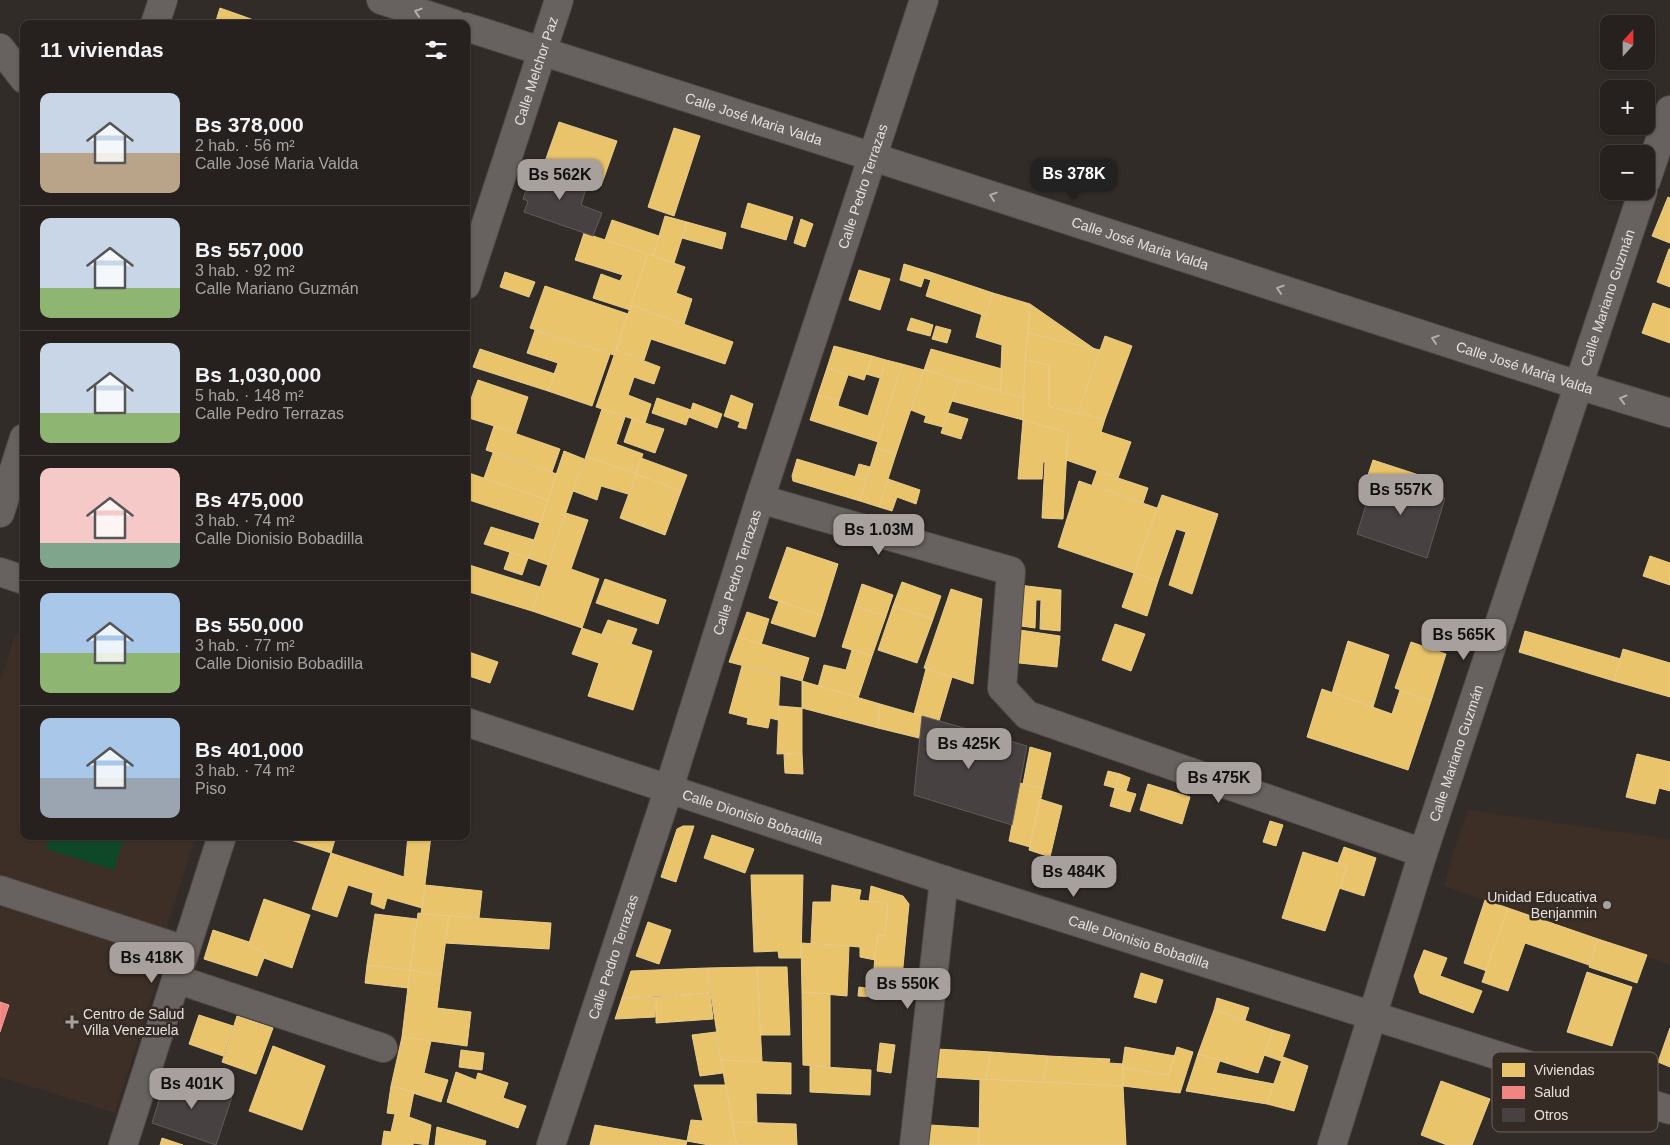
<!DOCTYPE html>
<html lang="es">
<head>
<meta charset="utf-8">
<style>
  :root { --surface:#26211e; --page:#2e2927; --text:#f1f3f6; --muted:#a4a3a4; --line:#423e3c; --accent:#a7a09c }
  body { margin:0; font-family:Helvetica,sans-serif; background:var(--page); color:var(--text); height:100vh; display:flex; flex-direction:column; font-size:19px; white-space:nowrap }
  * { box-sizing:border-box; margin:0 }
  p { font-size:16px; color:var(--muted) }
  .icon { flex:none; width:28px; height:28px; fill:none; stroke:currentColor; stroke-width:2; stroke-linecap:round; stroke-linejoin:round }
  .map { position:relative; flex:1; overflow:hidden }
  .details { position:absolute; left:20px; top:20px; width:450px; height:820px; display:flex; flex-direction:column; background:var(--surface); border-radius:10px; box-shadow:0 1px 4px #0004,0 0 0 1px var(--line) }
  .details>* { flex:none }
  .needle { width:32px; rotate:21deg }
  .buttons { position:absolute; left:1600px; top:15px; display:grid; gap:10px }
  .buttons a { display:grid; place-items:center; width:55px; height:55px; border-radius:10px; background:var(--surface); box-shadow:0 1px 4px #0004,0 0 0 1px var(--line); font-size:25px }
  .price { position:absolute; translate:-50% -42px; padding:0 11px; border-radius:10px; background:var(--accent); color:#111; font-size:16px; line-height:32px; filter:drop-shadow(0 1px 2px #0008) }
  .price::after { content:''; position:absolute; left:50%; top:30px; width:15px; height:11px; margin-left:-8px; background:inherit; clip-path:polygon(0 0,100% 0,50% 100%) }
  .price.active { background:#222; color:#fff }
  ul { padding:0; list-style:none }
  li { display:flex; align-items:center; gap:15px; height:125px; padding:0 20px }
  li+li { border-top:1px solid var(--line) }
  li span { display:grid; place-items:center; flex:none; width:140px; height:100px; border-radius:10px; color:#555 }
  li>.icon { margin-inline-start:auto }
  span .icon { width:60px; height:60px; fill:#fffc; stroke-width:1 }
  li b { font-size:21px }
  h2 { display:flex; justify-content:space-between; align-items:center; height:60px; padding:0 20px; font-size:21px }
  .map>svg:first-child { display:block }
  .built { fill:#3d2f26 }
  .green { fill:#0f4828 }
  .homes { fill:#e9c46a; stroke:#e8cc8c }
  .health { fill:#f28482; stroke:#ee9f9d }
  .building { fill:#474241; stroke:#605b5b }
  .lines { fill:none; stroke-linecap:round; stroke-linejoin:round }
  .minor-casing { stroke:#4e4946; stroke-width:30 }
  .minor { stroke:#67625f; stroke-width:28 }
  .oneway { stroke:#b3ada9 }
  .poi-dot { fill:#a7a09c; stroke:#352b25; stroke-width:2 }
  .labels { text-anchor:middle; stroke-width:5; stroke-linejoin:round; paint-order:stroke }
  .street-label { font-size:14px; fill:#e6dfdb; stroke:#352b25 }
  .poi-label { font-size:14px; fill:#e6dfdb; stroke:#352b25; text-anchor:end }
  .key { fill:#352b25; stroke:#6a615c; stroke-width:1 }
  .key-label { font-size:14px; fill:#e6dfdb }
</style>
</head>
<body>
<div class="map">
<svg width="1670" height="1145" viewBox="0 0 1670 1145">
  <rect width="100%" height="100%" fill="#322c28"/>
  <g class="built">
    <path d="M24 632V836H196L166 930 0 877V682L15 635Z"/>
    <path d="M1468 810 1670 839V965L1444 886 1452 855Z"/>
    <path d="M0 901 145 948 161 967 115 1113 0 1077Z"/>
  </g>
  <path class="green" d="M50 836H124L114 870 46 849Z"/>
  <g class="homes">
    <path d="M220 8 265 24H215Z"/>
    <path d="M559 122 617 141 601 186 543 167Z"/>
    <path d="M674 128 700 136 674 216 648 207Z"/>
    <path d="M1668 197 1670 198V243L1652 236Z"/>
    <path d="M748 203 793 217 786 240 741 227Z"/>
    <path d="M665 216 687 222 674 263 653 256Z"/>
    <path d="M801 219 813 224 805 247 794 243Z"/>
    <path d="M612 220 659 236 653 256 605 240Z"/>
    <path d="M687 222 726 233 722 249 682 238Z"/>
    <path d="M584 233 648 254 630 310 593 298 601 274 620 281 623 275 575 260Z"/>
    <path d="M1669 249H1670V287L1657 282Z"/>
    <path d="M648 254 685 267 676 293 692 299 684 324 631 305Z"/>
    <path d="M904 264 933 273 931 280 924 278 921 287 900 280Z"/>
    <path d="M859 270 890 279 880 310 849 300Z"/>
    <path d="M505 272 535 282 529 297 500 287Z"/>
    <path d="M933 273 993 293 986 316 926 296Z"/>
    <path d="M545 286 628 314 614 355 530 328Z"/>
    <path d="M993 293 1030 304 1024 398 1000 391 1002 345 976 337 982 314 986 316Z"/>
    <path d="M1653 303 1670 309V343L1642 333Z"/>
    <path d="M1030 304 1096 350 1028 333Z"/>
    <path d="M631 305 733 342 725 364 651 339 644 360 616 350Z"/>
    <path d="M911 318 933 325 930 336 907 330Z"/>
    <path d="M936 326 951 330 947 343 932 339Z"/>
    <path d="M535 330 610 354 592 406 548 391 558 363 527 353Z"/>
    <path d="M1028 333 1100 350 1078 413 1049 407V365L1025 360Z"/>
    <path d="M1105 336 1132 346 1105 419 1078 413Z"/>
    <path d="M834 346 872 356 864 380 827 368Z"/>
    <path d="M480 349 555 374 548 391 473 367Z"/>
    <path d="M931 349 1002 369 1000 391 924 370Z"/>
    <path d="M616 350 660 367 654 384 634 377 628 395 651 404 645 423 596 407Z"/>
    <path d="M872 356 886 360 880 378 866 374Z"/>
    <path d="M886 360 902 364 878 442 810 420 818 395 839 401 838 406 868 416Z"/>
    <path d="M1025 360 1049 365V407L1105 419 1101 432 1131 442 1118 478 1066 460 1068 433 1023 420Z"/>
    <path d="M902 364 924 370 896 454 876 448Z"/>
    <path d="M827 368 848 375 839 401 818 395Z"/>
    <path d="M924 370 959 380 943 427 924 422 926 416 911 410Z"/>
    <path d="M478 380 528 397 516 433 466 417V412Z"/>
    <path d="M959 380 1024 398 1023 420 952 401Z"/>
    <path d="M731 395 753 404 746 429 738 427 740 422 724 416Z"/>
    <path d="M657 398 691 410 686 425 652 413Z"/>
    <path d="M693 403 722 414 717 428 689 417Z"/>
    <path d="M602 409 625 417 616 444 643 454 636 474 586 456Z"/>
    <path d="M948 413 968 419 961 439 941 433Z"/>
    <path d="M632 419 664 429 655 453 624 442Z"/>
    <path d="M1023 420 1068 433 1063 519 1042 518 1045 462H1043L1042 479H1018Z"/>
    <path d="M494 426 560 449 552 472 486 450Z"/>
    <path d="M876 448 896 454 879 507 860 501Z"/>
    <path d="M564 451 584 459 548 565 528 558Z"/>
    <path d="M493 453 557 474 548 500 484 478Z"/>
    <path d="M586 456 636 474 628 494 601 486 597 500 573 491Z"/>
    <path d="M641 458 687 475 681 491 636 474Z"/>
    <path d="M797 459 866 480 860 501 793 481 792 476Z"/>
    <path d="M1373 460 1425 477 1421 490 1375 475 1373 483 1366 481Z"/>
    <path d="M859 464 870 467 866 480 855 477Z"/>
    <path d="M1097 471 1148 488 1143 503 1092 485Z"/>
    <path d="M466 472 548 500 540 523 466 499Z"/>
    <path d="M636 474 681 491 665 535 620 518Z"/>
    <path d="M888 479 920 490 916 504 897 497 892 511 879 507Z"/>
    <path d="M1079 481 1157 508 1134 573 1058 547Z"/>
    <path d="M1162 495 1218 514 1192 594 1169 585 1186 532 1176 529 1158 581 1134 573Z"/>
    <path d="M566 513 588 520 571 569 599 579 582 628 532 611Z"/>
    <path d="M491 527 534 540 528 558 484 544Z"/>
    <path d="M787 547 838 564 822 616 769 598Z"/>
    <path d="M510 552 528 558 522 575 504 569Z"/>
    <path d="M1650 556 1670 563V585L1643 576Z"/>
    <path d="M466 564 540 587 532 611 466 591Z"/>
    <path d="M1134 573 1158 581 1147 616 1122 607Z"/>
    <path d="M605 579 666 600 658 624 596 603Z"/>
    <path d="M902 582 941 596 933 619 893 606Z"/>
    <path d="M862 584 893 595 886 616 855 606Z"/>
    <path d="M1018 585 1061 590 1060 631 1040 629 1041 600H1036L1035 628 1014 625Z"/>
    <path d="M951 589 982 599 973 684 924 668Z"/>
    <path d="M779 601 822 616 815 637 771 623Z"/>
    <path d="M855 606 886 616 872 656 842 647Z"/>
    <path d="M893 606 933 619 917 663 878 650Z"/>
    <path d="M747 612 769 619 761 645 738 637Z"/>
    <path d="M608 620 637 629 631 644 602 634Z"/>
    <path d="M1115 624 1145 634 1131 671 1102 660Z"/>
    <path d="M582 628 652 651 633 710 588 696 599 663 572 654Z"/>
    <path d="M1013 629 1060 636 1057 667 1010 662Z"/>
    <path d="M1525 631 1621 659 1614 681 1519 652Z"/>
    <path d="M738 637 809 658 802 681 729 662Z"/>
    <path d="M1348 641 1389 655 1373 707 1332 693Z"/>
    <path d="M1411 642 1446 654 1431 701 1395 688Z"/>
    <path d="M1623 649 1670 663V697L1614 681Z"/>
    <path d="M852 650 872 656 858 698 818 687 824 665 846 670Z"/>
    <path d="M466 651 498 662 490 683 466 675Z"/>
    <path d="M742 666 780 676 778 720 770 718 768 728 747 724 748 718 729 713Z"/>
    <path d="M926 669 952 677 939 721 914 714Z"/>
    <path d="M802 681 880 704 878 728 802 708Z"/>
    <path d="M1322 689 1392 714 1400 690 1431 701 1408 770 1307 737Z"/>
    <path d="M880 704 922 716 919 738 878 728Z"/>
    <path d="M779 706 802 708V753L777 754Z"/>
    <path d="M1030 747 1051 753 1043 789 1023 784Z"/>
    <path d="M802 753 803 774 785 773 784 754Z"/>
    <path d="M1637 754 1670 762V791L1659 788 1655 804 1626 797Z"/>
    <path d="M1108 771 1120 774 1115 788 1104 785Z"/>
    <path d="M1120 774 1130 778 1126 791 1115 788Z"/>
    <path d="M1020 783 1043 789 1030 847 1009 841Z"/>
    <path d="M1148 784 1190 797 1182 824 1140 810Z"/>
    <path d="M1115 788 1136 794 1130 812 1110 806Z"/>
    <path d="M1040 799 1062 806 1050 857 1029 850Z"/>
    <path d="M1270 821 1283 825 1276 846 1263 842Z"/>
    <path d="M683 826H694L676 882 661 877 677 829Z"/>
    <path d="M712 835 754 849 745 873 704 858Z"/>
    <path d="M279 836H336L331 853Z"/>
    <path d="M408 836H431L422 908 387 898 384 909 371 904 373 893 348 885 337 917 312 909 331 853 404 877Z"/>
    <path d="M1344 847 1376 858 1364 896 1339 888 1347 866 1338 863Z"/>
    <path d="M1303 852 1347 866 1325 931 1282 918Z"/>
    <path d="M751 875H803L801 958H779L778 951 754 952Z"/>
    <path d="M425 885 482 891 479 918 421 914Z"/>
    <path d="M832 885 861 890 859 900 888 903 885 936H877L875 960 860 957V947L811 943 813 902H831Z"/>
    <path d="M871 886 903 896 909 904 900 998 858 996 859 987 872 989 877 936H885L888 903 869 901Z"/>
    <path d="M264 899 310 915 292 968 264 958 266 953 248 946Z"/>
    <path d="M1485 900 1508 908 1487 971 1464 963Z"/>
    <path d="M1508 908 1598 939 1589 965 1525 943 1508 991 1482 982Z"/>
    <path d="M418 913 449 916 441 976 410 970Z"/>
    <path d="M375 914 417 919 410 970 367 965Z"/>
    <path d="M449 916 551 923 549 949 445 943Z"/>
    <path d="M648 922 671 930 659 964 636 956Z"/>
    <path d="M213 930 249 942 248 946 266 953 257 976 204 959Z"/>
    <path d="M1598 939 1647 955 1637 983 1589 967Z"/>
    <path d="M801 943 849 946 847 996 802 992Z"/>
    <path d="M1424 950 1447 958 1440 976 1482 991 1473 1013 1420 993 1414 976Z"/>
    <path d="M367 965 410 970 408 988 365 983Z"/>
    <path d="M757 967 762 1062 721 1060 707 968Z"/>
    <path d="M757 967H787L790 1035H761Z"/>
    <path d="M707 968 710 993 622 998 631 971Z"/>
    <path d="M410 970 441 976 437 1008 471 1012 467 1046 402 1037Z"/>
    <path d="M1587 972 1632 987 1612 1046 1567 1032Z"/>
    <path d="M1141 973 1163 980 1156 1003 1134 997Z"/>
    <path d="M802 992 830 994V1067L803 1065Z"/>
    <path d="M710 993 713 1019 656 1023V997Z"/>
    <path d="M656 997 655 1017 615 1019 622 998Z"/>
    <path d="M1217 998 1249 1008 1245 1020 1214 1010Z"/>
    <path d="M1214 1010 1273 1030 1258 1073 1198 1054Z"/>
    <path d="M199 1015 233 1026 223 1056 189 1044Z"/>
    <path d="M237 1016 273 1028 256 1074 222 1062Z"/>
    <path d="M1670 1028V1067L1658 1062Z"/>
    <path d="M1273 1030 1290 1035 1281 1061 1264 1055Z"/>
    <path d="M716 1032 723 1073 700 1076 692 1035Z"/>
    <path d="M402 1037 431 1041 424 1073 448 1080 441 1102 391 1086Z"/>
    <path d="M880 1043 895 1045 891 1073 877 1071Z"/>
    <path d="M273 1046 325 1066 302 1130 249 1111Z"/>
    <path d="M1125 1047 1175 1056 1169 1075 1122 1068Z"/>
    <path d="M1177 1047 1193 1052 1180 1093 1123 1086 1122 1068 1169 1075Z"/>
    <path d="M936 1049 991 1052 985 1080 933 1077Z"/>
    <path d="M461 1050 484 1053 482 1070 459 1067Z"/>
    <path d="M991 1052 1048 1056 1043 1082 985 1080Z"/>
    <path d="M1198 1054 1220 1060 1216 1073 1274 1084 1267 1104 1186 1091Z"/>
    <path d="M1048 1056 1110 1059 1109 1063 1123 1064V1086L1043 1082Z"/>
    <path d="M1283 1057 1308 1066 1294 1111 1267 1104Z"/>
    <path d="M721 1060 791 1063V1094L756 1093 757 1123 732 1122Z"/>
    <path d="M810 1066 871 1070 870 1095 810 1092Z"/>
    <path d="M456 1072 476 1080 478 1073 508 1083 503 1098 526 1106 518 1128 447 1102Z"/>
    <path d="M980 1079 1123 1086 1126 1145H979Z"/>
    <path d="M1441 1081 1490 1099 1472 1145H1447L1421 1135Z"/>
    <path d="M694 1085H725L737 1145H709L687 1141 691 1120 703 1121Z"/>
    <path d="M391 1086 414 1092 409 1117 431 1125 428 1145 413 1143V1145H382L384 1131 391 1132 395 1114 387 1113Z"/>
    <path d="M732 1122 796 1124 797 1145H737Z"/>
    <path d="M595 1125 687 1141 686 1145H590Z"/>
    <path d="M930 1125 979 1128V1145H929Z"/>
    <path d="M437 1127 486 1141 485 1145H435Z"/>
    <path d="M162 1138 183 1145H160Z"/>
  </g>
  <path class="health" d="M0 1002 9 1005 0 1032Z"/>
  <g class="building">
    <path d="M539 165 588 182 581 205 602 213 593 236 524 212 528 201 523 199 530 179 533 180Z"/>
    <path d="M1375 475 1445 498 1427 558 1357 534Z"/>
    <path d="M922 716 1027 746 1012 825 914 795Z"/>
    <path d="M171 1077 232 1097 216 1145 152 1123 165 1081 169 1082Z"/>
  </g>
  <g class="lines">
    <defs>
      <g id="minor">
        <path d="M381 0 455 24"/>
        <path d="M155 24 163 0"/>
        <path id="s1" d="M466 27 873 157 1578 385 1670 413"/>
        <path d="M0 48 24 79"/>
        <path d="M1646 181 1670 110"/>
        <path id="s2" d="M466 285 559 0"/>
        <path d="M760 499 1011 571 1002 688 1027 715 1423 853"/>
        <path d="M0 513 24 438"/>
        <path d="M0 572 24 580"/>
        <path id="s3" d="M466 722 944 880 1670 1110"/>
        <path d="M0 890 185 950"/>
        <path d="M176 979 383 1048"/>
        <path d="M123 1145 222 836"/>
        <path id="s4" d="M551 1145 669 788 760 499 924 0"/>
        <path d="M914 1145 944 880"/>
        <path id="s5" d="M1332 1145 1423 853 1643 191"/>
      </g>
    </defs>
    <use href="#minor" class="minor-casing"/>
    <use href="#minor" class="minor"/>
  </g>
  <defs><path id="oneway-chevron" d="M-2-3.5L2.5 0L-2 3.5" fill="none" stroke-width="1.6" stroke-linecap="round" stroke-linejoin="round" transform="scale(1.25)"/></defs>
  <g class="oneway">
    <use href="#oneway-chevron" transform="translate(418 12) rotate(-162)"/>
    <use href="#oneway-chevron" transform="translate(993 196) rotate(-162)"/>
    <use href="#oneway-chevron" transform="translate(1280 289) rotate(-162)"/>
    <use href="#oneway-chevron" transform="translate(1435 339) rotate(-162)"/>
    <use href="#oneway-chevron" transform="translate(1623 399) rotate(-164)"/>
  </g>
  <g class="poi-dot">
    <circle cx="1607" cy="905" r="5"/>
    <path d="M69.5 1014.5h5v5h5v5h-5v5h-5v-5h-5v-5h5z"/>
  </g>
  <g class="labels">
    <g class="street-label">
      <text dy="5" stroke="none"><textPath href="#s2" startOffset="225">Calle Melchor Paz</textPath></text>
      <text dy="5" stroke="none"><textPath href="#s1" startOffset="302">Calle José Maria Valda</textPath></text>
      <text dy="5" stroke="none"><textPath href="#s4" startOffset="1008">Calle Pedro Terrazas</textPath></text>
      <text dy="5" stroke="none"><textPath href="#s1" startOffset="708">Calle José Maria Valda</textPath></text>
      <text dy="5" stroke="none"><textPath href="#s5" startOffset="891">Calle Mariano Guzmán</textPath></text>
      <text dy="5" stroke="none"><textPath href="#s1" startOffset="1112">Calle José Maria Valda</textPath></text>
      <text dy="5" stroke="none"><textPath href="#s4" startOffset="602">Calle Pedro Terrazas</textPath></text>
      <text dy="5" stroke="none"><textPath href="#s5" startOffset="411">Calle Mariano Guzmán</textPath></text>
      <text dy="5" stroke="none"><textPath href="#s3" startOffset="302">Calle Dionisio Bobadilla</textPath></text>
      <text dy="5" stroke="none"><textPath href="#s3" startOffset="708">Calle Dionisio Bobadilla</textPath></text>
      <text dy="5" stroke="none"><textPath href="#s4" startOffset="198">Calle Pedro Terrazas</textPath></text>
    </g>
    <g class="poi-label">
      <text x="1597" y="902">Unidad Educativa<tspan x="1597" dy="16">Benjanmin</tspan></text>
      <text x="83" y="1019" text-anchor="start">Centro de Salud<tspan x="83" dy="16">Villa Venezuela</tspan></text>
    </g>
  </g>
  <rect x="1492" y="1052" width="166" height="80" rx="8" class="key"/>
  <rect x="1502" y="1063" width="23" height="14" fill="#e9c46a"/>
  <rect x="1502" y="1086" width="23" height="13" fill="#f28482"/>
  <rect x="1502" y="1108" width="23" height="14" fill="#474241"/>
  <g class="key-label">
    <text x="1534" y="1075">Viviendas</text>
    <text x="1534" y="1097">Salud</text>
    <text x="1534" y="1120">Otros</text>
  </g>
</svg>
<div class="buttons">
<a><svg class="needle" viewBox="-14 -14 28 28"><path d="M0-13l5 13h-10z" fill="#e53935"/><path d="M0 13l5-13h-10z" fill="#a4a3a4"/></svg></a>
<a>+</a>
<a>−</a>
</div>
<b class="price active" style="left:1074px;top:200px">Bs 378K</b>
<b class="price" style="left:560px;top:201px">Bs 562K</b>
<b class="price" style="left:1401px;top:516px">Bs 557K</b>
<b class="price" style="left:879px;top:556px">Bs 1.03M</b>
<b class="price" style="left:1464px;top:661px">Bs 565K</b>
<b class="price" style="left:969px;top:770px">Bs 425K</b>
<b class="price" style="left:1219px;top:804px">Bs 475K</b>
<b class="price" style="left:1074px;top:898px">Bs 484K</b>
<b class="price" style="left:152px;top:984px">Bs 418K</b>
<b class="price" style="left:908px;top:1010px">Bs 550K</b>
<b class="price" style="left:192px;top:1110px">Bs 401K</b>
<section class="details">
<h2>11 viviendas<svg class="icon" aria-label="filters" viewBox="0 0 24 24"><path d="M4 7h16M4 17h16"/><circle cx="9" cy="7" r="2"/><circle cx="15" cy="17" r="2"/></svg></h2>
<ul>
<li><span style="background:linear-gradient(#c9d6e8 60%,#b9a48a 0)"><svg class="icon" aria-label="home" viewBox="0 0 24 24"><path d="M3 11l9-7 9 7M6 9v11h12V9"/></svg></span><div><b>Bs 378,000</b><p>2 hab. · 56 m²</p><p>Calle José Maria Valda</p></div></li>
<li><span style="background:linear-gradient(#c9d6e8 70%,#8fb573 0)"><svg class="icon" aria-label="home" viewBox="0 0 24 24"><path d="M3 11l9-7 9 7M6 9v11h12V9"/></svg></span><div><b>Bs 557,000</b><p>3 hab. · 92 m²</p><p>Calle Mariano Guzmán</p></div></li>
<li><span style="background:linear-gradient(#c9d6e8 70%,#8fb573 0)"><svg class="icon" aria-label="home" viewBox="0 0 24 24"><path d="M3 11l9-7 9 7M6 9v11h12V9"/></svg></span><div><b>Bs 1,030,000</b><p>5 hab. · 148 m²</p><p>Calle Pedro Terrazas</p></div></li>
<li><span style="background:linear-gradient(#f6c9c9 75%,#7fa58c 0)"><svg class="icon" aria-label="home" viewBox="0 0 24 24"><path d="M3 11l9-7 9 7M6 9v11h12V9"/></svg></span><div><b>Bs 475,000</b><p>3 hab. · 74 m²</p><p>Calle Dionisio Bobadilla</p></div></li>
<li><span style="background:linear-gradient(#a9c7e8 60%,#8fb573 0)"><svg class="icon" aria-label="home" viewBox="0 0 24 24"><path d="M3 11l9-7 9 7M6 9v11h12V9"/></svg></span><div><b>Bs 550,000</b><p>3 hab. · 77 m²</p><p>Calle Dionisio Bobadilla</p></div></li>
<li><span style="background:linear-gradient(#a9c7e8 60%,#9aa5b1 0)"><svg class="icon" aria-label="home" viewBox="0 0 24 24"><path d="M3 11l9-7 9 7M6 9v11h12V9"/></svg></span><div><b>Bs 401,000</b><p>3 hab. · 74 m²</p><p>Piso</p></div></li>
</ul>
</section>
</div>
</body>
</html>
